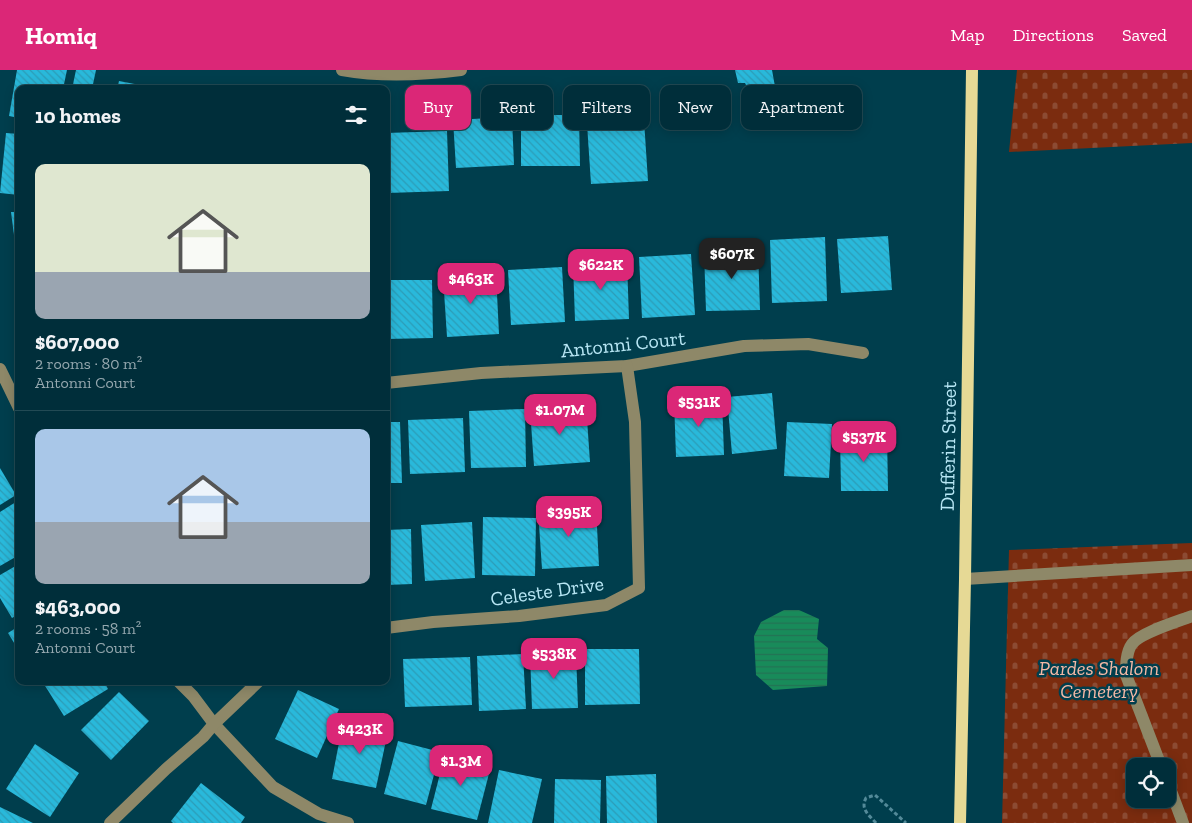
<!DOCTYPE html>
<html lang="en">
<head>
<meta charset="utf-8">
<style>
  :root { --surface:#002e3a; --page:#0e3a45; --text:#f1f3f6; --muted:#95a8af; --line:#224a54; --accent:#db2777 }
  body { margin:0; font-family:"Zilla Slab",serif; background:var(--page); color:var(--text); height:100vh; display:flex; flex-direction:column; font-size:19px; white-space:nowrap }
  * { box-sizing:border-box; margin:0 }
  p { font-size:16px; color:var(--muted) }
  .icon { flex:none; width:28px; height:28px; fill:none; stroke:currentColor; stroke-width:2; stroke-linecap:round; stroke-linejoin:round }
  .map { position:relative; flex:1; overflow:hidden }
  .side { position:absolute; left:15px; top:15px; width:375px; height:600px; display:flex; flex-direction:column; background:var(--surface); border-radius:10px; box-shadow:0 2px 12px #0003,0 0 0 1px var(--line) }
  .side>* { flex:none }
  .hud { position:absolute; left:405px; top:15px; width:475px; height:45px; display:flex; gap:10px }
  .tools { position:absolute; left:1126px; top:688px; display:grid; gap:10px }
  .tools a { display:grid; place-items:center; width:50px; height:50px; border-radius:10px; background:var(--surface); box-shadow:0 2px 12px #0003,0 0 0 1px var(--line); font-size:25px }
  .price { position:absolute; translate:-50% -42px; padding:0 11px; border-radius:10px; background:var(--accent); color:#fff; font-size:16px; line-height:32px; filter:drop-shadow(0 1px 2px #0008) }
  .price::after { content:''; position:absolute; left:50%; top:30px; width:15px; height:11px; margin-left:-8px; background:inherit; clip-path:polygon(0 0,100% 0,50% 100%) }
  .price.current { background:#222; color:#fff }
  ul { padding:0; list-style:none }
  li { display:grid; align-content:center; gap:10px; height:265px; padding:0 20px }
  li+li { border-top:1px solid var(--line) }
  li span { display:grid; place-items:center; height:155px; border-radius:10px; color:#555 }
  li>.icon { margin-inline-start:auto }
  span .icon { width:90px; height:90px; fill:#fffc; stroke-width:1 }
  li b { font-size:21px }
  h2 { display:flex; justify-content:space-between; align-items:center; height:60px; padding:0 20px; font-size:21px }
  .tag { padding:0 18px; border-radius:10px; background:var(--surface); box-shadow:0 2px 12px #0003,0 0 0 1px var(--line); font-size:18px; line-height:45px }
  .tag.current { background:var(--accent); color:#fff }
  header { display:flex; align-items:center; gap:30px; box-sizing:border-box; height:70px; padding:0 25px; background:var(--accent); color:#fff }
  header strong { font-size:24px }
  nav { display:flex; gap:28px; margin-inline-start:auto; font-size:18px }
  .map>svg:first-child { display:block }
  .cemetery { fill:url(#cemetery-stones); fill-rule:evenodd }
  .water { fill:url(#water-rules) }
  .building { fill:url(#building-back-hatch) }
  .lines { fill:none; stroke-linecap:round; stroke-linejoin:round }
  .path { stroke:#538a99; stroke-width:3; stroke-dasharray:4 2.5; stroke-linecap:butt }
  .minor { stroke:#8e8868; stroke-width:12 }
  .major { stroke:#e6d995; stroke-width:12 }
  .labels { text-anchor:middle; stroke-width:5; stroke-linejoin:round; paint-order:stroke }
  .street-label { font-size:20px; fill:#b8e7f5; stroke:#003e4d }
  .park-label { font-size:20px; font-style:italic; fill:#f4b9a6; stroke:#003e4d }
</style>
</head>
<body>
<header>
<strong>Homiq</strong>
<nav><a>Map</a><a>Directions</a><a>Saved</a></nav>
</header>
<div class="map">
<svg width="1192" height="753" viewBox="0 0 1192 753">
  <defs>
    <pattern id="cemetery-stones" width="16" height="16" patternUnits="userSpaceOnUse" patternTransform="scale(1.25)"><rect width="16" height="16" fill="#7b2c0f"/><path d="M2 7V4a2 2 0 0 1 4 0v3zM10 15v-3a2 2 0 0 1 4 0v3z" fill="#8c4b33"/></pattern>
    <pattern id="water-rules" width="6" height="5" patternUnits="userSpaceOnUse" patternTransform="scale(1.25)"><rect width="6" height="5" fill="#188b5a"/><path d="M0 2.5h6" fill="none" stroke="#237254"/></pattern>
    <pattern id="building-back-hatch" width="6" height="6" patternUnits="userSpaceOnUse" patternTransform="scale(1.25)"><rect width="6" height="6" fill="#29b9db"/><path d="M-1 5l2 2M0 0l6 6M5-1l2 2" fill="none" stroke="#2c9cb7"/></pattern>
  </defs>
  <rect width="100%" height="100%" fill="#003e4d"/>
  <g class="cemetery">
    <path d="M1017 0H1192V73L1009 82Z"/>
    <path d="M1192 473V753H1002L1009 480ZM1135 696H1168V729H1135Z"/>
  </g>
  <path class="water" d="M784 540H799L819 549 817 569 828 578 827 616 773 620 756 605 754 566 761 552Z"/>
  <g class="building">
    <path d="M17 0H67L63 19H19V48L9 46Z"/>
    <path d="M76 0H96L92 19H72Z"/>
    <path d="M735 0H772L776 22 751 25 745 13H738Z"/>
    <path d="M119 11 140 15 139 19H117Z"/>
    <path d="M643 35 648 111 591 114 586 39Z"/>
    <path d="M521 45H579L580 96H521Z"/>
    <path d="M512 47 514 95 456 98 453 50Z"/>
    <path d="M447 61 449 121 387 123 386 63Z"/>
    <path d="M6 63 19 64V125L0 123Z"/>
    <path d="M11 142H19V196H18Z"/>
    <path d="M888 166 892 220 841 223 837 169Z"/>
    <path d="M825 167 827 231 772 233 770 170Z"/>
    <path d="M758 179 760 240 706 241 704 181Z"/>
    <path d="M691 184 695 245 642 248 639 187Z"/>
    <path d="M627 192 629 249 575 251 573 193Z"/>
    <path d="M562 197 565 252 511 255 508 200Z"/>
    <path d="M496 204 499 264 447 267 443 206Z"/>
    <path d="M386 210H432L433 268 386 269Z"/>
    <path d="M772 323 777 379 732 384 727 327Z"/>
    <path d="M722 329 724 385 676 387 674 330Z"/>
    <path d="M586 335 590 392 534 396 530 339Z"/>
    <path d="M525 339 526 397 471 398 469 341Z"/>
    <path d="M463 348 465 402 410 404 408 350Z"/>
    <path d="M386 352H400L402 413H386Z"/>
    <path d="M787 352 832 354 829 408 784 406Z"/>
    <path d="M840 364H887L888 421H841Z"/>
    <path d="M0 398 16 425 0 435Z"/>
    <path d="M19 430V485L0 496V442Z"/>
    <path d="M596 437 599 496 542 499 538 440Z"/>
    <path d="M483 447 536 448 535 506 482 505Z"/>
    <path d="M472 452 475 508 425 511 421 455Z"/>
    <path d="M411 459 412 514 386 515V460Z"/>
    <path d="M19 494V544L12 548 0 528V505Z"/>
    <path d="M19 556V581L8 563Z"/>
    <path d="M585 579H639L640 634 585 635Z"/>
    <path d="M576 582 578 638 532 639 530 583Z"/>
    <path d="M523 584 526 639 479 641 477 586Z"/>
    <path d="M470 587 472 635 405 637 403 589Z"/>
    <path d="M42 611H104L108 619 64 646Z"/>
    <path d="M298 620 339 639 317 688 275 669Z"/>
    <path d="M119 622 149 651 111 690 81 660Z"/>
    <path d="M343 652 388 661 376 718 332 709Z"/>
    <path d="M398 671 440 682 426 735 384 724Z"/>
    <path d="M35 674 79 703 50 747 6 719Z"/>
    <path d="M445 684 491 696 477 750 431 739Z"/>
    <path d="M499 700 542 709 532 753H488Z"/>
    <path d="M656 704 657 753H607L606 706Z"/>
    <path d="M555 709 601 710 600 753H554Z"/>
    <path d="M201 713 245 747 241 753H173L171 751Z"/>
    <path d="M0 737 33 753H0Z"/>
  </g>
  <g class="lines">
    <path class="path" d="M876 753C869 745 860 739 866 728L875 725 906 753"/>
    <g class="minor">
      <path d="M342 0C381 7 422 5 461 0"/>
      <path d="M0 299 19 338"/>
      <path d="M386 313 481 303 627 296 744 276 808 274 863 283"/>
      <path d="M965 509 1192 495"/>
      <path d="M386 558 433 552 519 546 606 535 639 518 635 352 627 296"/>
      <path d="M178 611 193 626 214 654 273 717 319 744 348 753"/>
      <path d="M1161 696 1126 605C1126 595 1126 582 1132 574 1139 563 1179 551 1192 546"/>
      <path d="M1168 713 1183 753"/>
      <path d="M110 753 166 699 203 667 214 654 259 611"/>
    </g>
    <path class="major" d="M960 753 965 509 972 0"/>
  </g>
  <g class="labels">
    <g class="street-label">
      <text transform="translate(623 274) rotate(-6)" y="7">Antonni Court</text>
      <text transform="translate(948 376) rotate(-89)" y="7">Dufferin Street</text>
      <text transform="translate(547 521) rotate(-8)" y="7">Celeste Drive</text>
    </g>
    <g class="park-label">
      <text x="1099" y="605">Pardes Shalom<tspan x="1099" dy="23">Cemetery</tspan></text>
    </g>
  </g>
</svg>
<div class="tools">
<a><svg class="icon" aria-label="locate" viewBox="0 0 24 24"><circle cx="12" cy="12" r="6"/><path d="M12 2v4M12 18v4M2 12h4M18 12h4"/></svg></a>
</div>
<b class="price current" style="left:732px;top:210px">$607K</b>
<b class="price" style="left:601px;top:221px">$622K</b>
<b class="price" style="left:471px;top:235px">$463K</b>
<b class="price" style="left:699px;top:358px">$531K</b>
<b class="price" style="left:560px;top:366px">$1.07M</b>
<b class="price" style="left:864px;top:393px">$537K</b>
<b class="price" style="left:569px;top:468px">$395K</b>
<b class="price" style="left:554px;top:610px">$538K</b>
<b class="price" style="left:360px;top:685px">$423K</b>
<b class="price" style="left:461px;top:717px">$1.3M</b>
<div class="hud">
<a class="tag current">Buy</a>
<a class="tag">Rent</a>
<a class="tag">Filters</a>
<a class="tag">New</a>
<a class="tag">Apartment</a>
</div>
<section class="side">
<h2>10 homes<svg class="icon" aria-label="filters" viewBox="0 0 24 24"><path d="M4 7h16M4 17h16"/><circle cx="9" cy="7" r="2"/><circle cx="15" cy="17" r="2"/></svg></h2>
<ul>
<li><span style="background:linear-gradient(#dfe7d0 70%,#9aa5b1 0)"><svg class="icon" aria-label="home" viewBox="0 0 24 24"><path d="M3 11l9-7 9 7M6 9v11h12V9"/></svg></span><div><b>$607,000</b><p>2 rooms · 80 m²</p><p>Antonni Court</p></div></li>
<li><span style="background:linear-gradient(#a9c7e8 60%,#9aa5b1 0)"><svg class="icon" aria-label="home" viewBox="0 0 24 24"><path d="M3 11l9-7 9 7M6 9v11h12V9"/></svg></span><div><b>$463,000</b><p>2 rooms · 58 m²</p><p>Antonni Court</p></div></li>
</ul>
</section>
</div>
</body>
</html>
